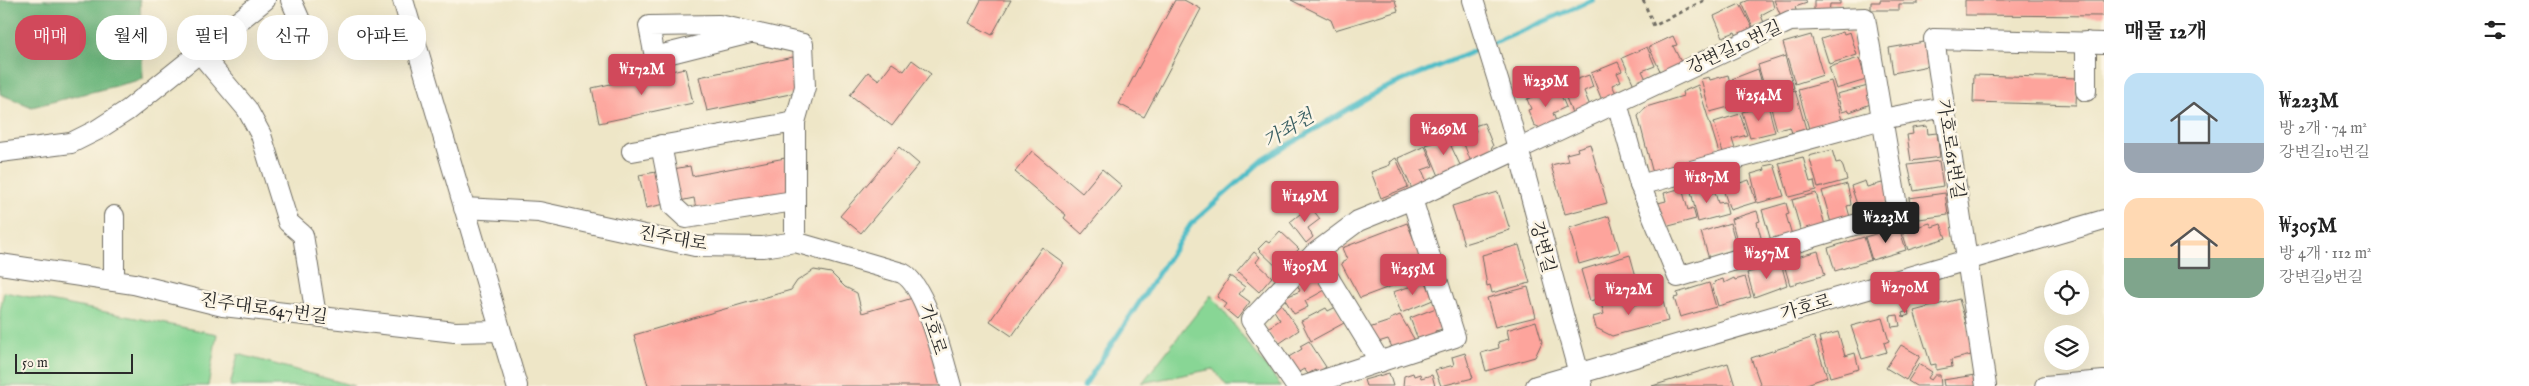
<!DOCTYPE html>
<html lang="ko">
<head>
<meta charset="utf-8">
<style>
  :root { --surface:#fff; --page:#f2f2f2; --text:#222; --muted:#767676; --accent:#d1495b }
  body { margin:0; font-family:"IM FELL English","Noto Serif KR",serif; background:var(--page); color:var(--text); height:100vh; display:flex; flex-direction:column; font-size:19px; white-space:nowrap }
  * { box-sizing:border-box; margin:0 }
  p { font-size:16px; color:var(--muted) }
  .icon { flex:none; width:28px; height:28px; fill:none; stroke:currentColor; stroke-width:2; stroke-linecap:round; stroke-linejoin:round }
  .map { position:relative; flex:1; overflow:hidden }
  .panel { display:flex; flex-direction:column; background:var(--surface); width:425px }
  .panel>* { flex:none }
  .guide { position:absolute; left:15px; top:15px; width:475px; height:45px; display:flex; gap:10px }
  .controls { position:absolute; left:2044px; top:270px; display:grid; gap:10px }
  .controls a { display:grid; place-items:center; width:45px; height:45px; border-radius:50%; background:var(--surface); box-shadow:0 5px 20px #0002; font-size:25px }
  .scale { position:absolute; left:15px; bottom:12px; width:118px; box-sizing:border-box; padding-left:5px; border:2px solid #2b2b2b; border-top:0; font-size:14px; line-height:18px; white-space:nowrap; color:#2b2b2b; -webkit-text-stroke:4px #fcf5e5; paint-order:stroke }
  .price { position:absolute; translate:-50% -42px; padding:0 11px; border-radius:5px; background:var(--accent); color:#fff; font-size:16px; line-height:32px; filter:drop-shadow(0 1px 2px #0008) }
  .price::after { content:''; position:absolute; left:50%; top:30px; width:15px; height:11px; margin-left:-8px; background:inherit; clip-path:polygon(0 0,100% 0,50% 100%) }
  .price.active { background:#222; color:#fff }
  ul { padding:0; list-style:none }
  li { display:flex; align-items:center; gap:15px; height:125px; padding:0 20px }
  li span { display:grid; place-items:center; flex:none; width:140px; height:100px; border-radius:15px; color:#555 }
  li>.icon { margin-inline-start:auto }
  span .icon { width:60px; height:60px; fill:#fffc; stroke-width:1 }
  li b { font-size:21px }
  h2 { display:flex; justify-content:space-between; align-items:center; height:60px; padding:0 20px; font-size:21px }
  .chip { padding:0 18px; border-radius:20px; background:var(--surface); box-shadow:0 5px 20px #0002; font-size:18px; line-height:45px }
  .chip.active { background:var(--accent); color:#fff }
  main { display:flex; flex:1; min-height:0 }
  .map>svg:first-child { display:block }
  .green { fill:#88d695; stroke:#5a8060 }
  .forest { fill:#6eb77e; stroke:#4c7154 }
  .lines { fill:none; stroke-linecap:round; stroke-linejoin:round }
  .stream { stroke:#4fbdc7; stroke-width:5 }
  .building { fill:#fda49c }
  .minor-casing { stroke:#6f6c62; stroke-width:22 }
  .path { stroke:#6f6c62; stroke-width:3; stroke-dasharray:4 4; stroke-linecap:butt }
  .minor { stroke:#fff; stroke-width:20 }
  .labels { text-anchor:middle; stroke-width:5; stroke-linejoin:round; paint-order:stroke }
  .street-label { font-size:18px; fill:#2b2b2b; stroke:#fcf5e5 }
  .water-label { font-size:19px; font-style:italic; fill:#385e62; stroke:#fcf5e5 }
</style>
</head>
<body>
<main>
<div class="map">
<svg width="2104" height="386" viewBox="0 0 2104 386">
  <rect width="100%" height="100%" fill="#fcf5e5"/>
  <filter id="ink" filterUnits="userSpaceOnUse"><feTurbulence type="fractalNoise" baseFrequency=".02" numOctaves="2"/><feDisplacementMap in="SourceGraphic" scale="10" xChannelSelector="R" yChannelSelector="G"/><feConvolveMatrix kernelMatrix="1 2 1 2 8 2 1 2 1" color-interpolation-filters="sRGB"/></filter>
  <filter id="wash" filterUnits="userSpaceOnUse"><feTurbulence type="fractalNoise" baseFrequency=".0096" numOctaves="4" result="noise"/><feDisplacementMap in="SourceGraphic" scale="20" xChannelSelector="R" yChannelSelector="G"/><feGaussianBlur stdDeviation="1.12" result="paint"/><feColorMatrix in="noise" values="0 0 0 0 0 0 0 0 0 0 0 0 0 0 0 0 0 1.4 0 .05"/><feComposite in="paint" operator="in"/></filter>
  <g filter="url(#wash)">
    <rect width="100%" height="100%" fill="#eee6c7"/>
    <g class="green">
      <path d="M4 292 217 334 208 386H0V311Z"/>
      <path d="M1211 295 1281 386H1227L1213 369 1142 383Z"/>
      <path d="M238 354 354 386H230Z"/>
    </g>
    <path class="forest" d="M0 0H140L143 79 32 107 0 94Z"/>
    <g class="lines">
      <g class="stream">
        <path d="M1492 44 1593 0"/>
        <path d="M1084 386 1191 224 1263 160 1380 90 1484 47"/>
      </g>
    </g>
    <g id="blocks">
      <g class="building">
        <path d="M981 0H1011L992 35 969 23Z"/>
        <path d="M1175 0H1184L1201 9 1144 117 1119 104Z"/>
        <path d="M1291 0H1395L1398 11 1335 30 1331 20Z"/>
        <path d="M1749 0H1772L1774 8 1761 15 1764 23 1753 27 1742 3Z"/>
        <path d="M1774 0H1806L1807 3 1795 7 1798 16 1783 21Z"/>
        <path d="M1814 0H1840V4H1830L1829 13H1814Z"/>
        <path d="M1880 0H1918V4H1899V10H1871V2H1880Z"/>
        <path d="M1965 0H2104V16L1965 15Z"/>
        <path d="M1740 4 1755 33 1739 40 1735 32 1723 37 1714 16Z"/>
        <path d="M1843 32 1844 34 1850 32 1857 55 1829 64 1821 39Z"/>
        <path d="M1811 35 1823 75 1795 84 1783 43Z"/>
        <path d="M1673 36 1677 45 1673 46 1683 66 1662 75 1649 47Z"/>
        <path d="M1924 42 1928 66 1893 73 1889 48Z"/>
        <path d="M1647 47 1655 66 1642 71 1646 79 1634 85 1622 58Z"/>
        <path d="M1785 56 1794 88 1767 96 1758 65Z"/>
        <path d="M793 57 800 92 707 111 699 77Z"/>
        <path d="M1859 58 1866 80 1836 89 1829 67Z"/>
        <path d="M912 60 931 74 892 126 850 95 868 72 879 80 892 63 904 71Z"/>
        <path d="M1618 62 1622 71 1617 73 1621 81 1612 85 1618 97 1603 103 1591 73Z"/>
        <path d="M685 68 693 103 599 123 592 88Z"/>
        <path d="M1758 69 1766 98 1739 105 1732 79Z"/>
        <path d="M1589 75 1593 87 1584 91 1590 106 1572 113 1561 85Z"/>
        <path d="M1728 75 1736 105 1710 112 1701 79 1709 77 1710 80Z"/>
        <path d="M1974 75 2077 78 2076 105 1973 102Z"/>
        <path d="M1831 81 1842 120 1809 129 1798 90Z"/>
        <path d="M1698 85 1720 156 1657 173 1652 170 1638 116 1646 107 1683 96 1682 92Z"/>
        <path d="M1557 86 1566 107 1553 113 1557 124 1545 130 1534 125 1528 110 1531 109 1527 99Z"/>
        <path d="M1868 86 1873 103 1850 112 1849 110 1842 112 1837 94Z"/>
        <path d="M1795 90 1806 129 1792 133 1790 127 1777 130 1769 101 1773 100 1772 97Z"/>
        <path d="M1768 105 1775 132 1750 138 1742 112Z"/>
        <path d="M1740 114 1747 135 1732 139 1736 152 1724 156 1714 122Z"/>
        <path d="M1484 123 1493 146 1488 155 1471 162 1462 139 1476 131 1474 126Z"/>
        <path d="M1927 126 1928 134 1937 133 1940 157 1911 161 1907 135 1913 134 1912 128Z"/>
        <path d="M1452 137 1455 144 1451 146 1461 167 1439 176 1426 145Z"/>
        <path d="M1590 144 1607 203 1565 214 1551 165 1568 161 1566 154 1578 151 1577 148Z"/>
        <path d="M1425 146 1433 166 1422 170 1427 182 1412 189 1398 158Z"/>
        <path d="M899 147 919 164 861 233 840 216Z"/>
        <path d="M1832 150 1836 163 1840 162 1843 167 1847 180 1818 188 1809 156Z"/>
        <path d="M1032 151 1082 193 1102 169 1122 186 1082 234 1064 218 1066 215 1015 172Z"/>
        <path d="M1803 157 1810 182 1814 181 1816 190 1789 197 1779 163Z"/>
        <path d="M785 158 791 192 696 209 694 198 646 208 639 175 690 166 692 176Z"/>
        <path d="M1396 158 1408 187 1381 198 1371 172 1390 165 1389 162Z"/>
        <path d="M1939 161 1943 186 1914 191 1908 165Z"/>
        <path d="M1774 164 1784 196 1758 203 1751 174 1765 170 1764 166Z"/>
        <path d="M1737 175 1740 183 1749 180 1756 202 1730 210 1720 180Z"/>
        <path d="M1865 181 1867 187 1886 182 1892 200 1885 202 1886 206 1860 214 1851 186Z"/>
        <path d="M1705 183 1708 194 1715 192 1718 203 1725 202 1728 214 1698 222 1690 187Z"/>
        <path d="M1847 184 1850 197 1851 205 1847 206 1850 217 1831 223 1822 191Z"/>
        <path d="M1682 188 1688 210 1693 208 1696 219 1665 227 1658 203 1666 201 1664 193Z"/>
        <path d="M1498 192 1510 230 1464 244 1452 206Z"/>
        <path d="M1816 193 1825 225 1801 232 1792 200Z"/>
        <path d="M1945 193 1948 215 1912 220 1909 198Z"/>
        <path d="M1786 203 1789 214 1786 215 1792 235 1771 241 1762 210Z"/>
        <path d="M1310 206 1320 219 1308 228 1313 237 1306 243 1290 222Z"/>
        <path d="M1757 211 1760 221 1757 222 1763 245 1740 251 1731 219Z"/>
        <path d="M1609 216 1620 252 1579 264 1569 228Z"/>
        <path d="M1407 223 1422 259 1421 275 1360 298 1341 263 1347 260 1342 248Z"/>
        <path d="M1730 223 1738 251 1709 259 1701 232Z"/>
        <path d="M1930 223 1932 227 1941 224 1946 238 1908 250 1902 231Z"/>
        <path d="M1899 227 1906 250 1872 260 1865 237Z"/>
        <path d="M1280 231 1299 249 1279 269 1258 249 1266 241 1269 243Z"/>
        <path d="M1864 237 1871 260 1835 271 1828 248Z"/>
        <path d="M1519 245 1530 283 1492 293 1490 285 1487 286 1482 255Z"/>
        <path d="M1042 247 1064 263 1012 336 990 321Z"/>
        <path d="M1818 251 1825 275 1790 285 1783 261Z"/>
        <path d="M1254 252 1260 257 1256 262 1272 277 1259 292 1237 272Z"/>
        <path d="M1630 255 1639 287 1590 301 1581 270Z"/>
        <path d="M1781 263 1787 285 1754 297 1747 273Z"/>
        <path d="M814 270 831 273 845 287 857 293 862 313 916 297 942 386H648L634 335 791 290 797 281Z"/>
        <path d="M1308 275H1319L1325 290 1305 301 1308 307 1294 314 1284 298 1300 291 1297 284Z"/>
        <path d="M1230 276 1245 287 1239 294 1250 302 1237 319 1224 308 1227 304 1217 297Z"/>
        <path d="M1745 277 1751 297 1718 306 1712 285 1715 284 1714 282 1723 279 1724 283 1734 278 1735 280Z"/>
        <path d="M1425 279 1433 300 1401 313 1393 292 1415 285V283Z"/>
        <path d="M1709 283 1716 307 1680 317 1674 298 1678 297 1677 293Z"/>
        <path d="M1528 287 1536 317 1495 327 1487 298Z"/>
        <path d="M1627 296 1630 306 1645 302H1651L1652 304 1663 301 1668 321 1612 336 1596 328 1593 317 1604 314 1601 303Z"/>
        <path d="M1959 299 1975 354 1951 360 1952 367 1936 370V364L1931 365 1914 311Z"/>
        <path d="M1281 304 1299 330 1277 345 1266 329 1280 320 1273 309Z"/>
        <path d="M1336 307 1344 323 1311 341 1301 321 1326 308 1328 311Z"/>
        <path d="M1436 308 1443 329 1435 331 1437 339 1420 345 1410 318Z"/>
        <path d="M1908 311 1909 315 1903 317 1902 313Z"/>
        <path d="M1400 315 1416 342 1393 349 1388 339 1375 343 1369 328 1390 321V319Z"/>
        <path d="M1898 315 1900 326 1892 327 1890 316Z"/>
        <path d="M1882 318 1889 341 1884 343 1887 352 1862 359 1851 326Z"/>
        <path d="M1536 321 1542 342 1535 357 1486 371 1481 353 1499 348 1498 342 1509 339 1507 330Z"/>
        <path d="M1838 332 1845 356 1855 353 1859 369 1830 377 1819 337Z"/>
        <path d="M1814 337 1827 377 1801 386H1761L1751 358Z"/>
        <path d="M1309 341 1326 367 1317 373 1315 370 1308 374 1304 369 1294 375 1287 358 1302 349 1300 346Z"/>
        <path d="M1901 345 1920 356 1906 380 1886 368Z"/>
        <path d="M1465 353 1473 378 1441 386 1435 370 1454 365 1452 357Z"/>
        <path d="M1728 363 1735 386H1652Z"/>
        <path d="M1919 364 1932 372 1928 378 1931 380 1935 375H1940L1941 386H1916L1908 381Z"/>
        <path d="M1389 373 1393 386H1366L1364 380Z"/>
        <path d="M1413 373 1414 376 1420 374 1421 378 1432 375 1435 386H1403L1404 376Z"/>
        <path d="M1975 375 1976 386H1944L1943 380Z"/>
      </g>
    </g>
  </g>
  <g filter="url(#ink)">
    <use href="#blocks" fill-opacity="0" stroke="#6f6c62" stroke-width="1"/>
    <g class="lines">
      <defs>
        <g id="minor">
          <path d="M291 0 302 25"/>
          <path d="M403 0 517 386"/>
          <path d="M1473 0 1510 119 1582 385"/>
          <path d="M750 33 655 57 649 26 719 25 803 44 805 87 795 122"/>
          <path d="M199 52 247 109 261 135 288 222 303 235 316 316"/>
          <path d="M2086 91V42"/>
          <path d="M661 145 673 206 686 218 794 201"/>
          <path d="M632 151 795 122V242"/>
          <path d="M0 152 71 143 97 130 128 110 265 0"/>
          <path d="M1640 185 1882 119 1945 107"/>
          <path d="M464 208 539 212 695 246 763 247 795 242 902 273C926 285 943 359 951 386"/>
          <path d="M1314 254 1380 362"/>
          <path d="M0 264 134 284 223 306 455 332 500 331"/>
          <path d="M114 281V216"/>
          <path d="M1296 386 1251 320 1314 254 1358 221 1412 199 1790 21 1865 18 1898 212 1678 277 1640 185 1617 103"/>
          <path d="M1305 386 1455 337 1412 199"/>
          <path d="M1536 386 2104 220"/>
          <path d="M1986 386 1934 39 2104 43"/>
          <path d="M2045 386 2104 381"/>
        </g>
      </defs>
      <use href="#minor" class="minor-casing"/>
      <path class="path" d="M1643 0 1654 26 1705 0"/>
      <use href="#minor" class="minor"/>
    </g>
  </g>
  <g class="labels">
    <g class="street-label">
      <text transform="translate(1734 47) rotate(-25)" y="6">강변길10번길</text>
      <text transform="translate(1951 149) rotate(81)" y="6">가호로61번길</text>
      <text transform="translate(673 238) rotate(10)" y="6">진주대로</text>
      <text transform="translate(1543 247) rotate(75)" y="6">강변길</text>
      <text transform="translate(1806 307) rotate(-16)" y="6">가호로</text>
      <text transform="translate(264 308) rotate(8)" y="6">진주대로647번길</text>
      <text transform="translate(933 329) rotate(72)" y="6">가호로</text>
    </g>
    <g class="water-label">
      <text transform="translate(1288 128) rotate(-31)" y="7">가좌천</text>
    </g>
  </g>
</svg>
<div class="controls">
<a><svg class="icon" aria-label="locate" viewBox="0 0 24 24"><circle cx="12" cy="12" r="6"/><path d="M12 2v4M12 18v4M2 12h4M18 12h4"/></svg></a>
<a><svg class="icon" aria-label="layers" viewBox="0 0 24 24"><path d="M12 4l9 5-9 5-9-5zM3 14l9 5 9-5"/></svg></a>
</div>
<div class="scale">50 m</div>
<b class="price" style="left:642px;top:96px">₩172M</b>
<b class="price" style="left:1546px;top:108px">₩239M</b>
<b class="price" style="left:1759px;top:122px">₩254M</b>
<b class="price" style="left:1444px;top:156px">₩269M</b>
<b class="price" style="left:1707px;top:204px">₩187M</b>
<b class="price" style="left:1305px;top:223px">₩149M</b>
<b class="price active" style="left:1886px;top:244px">₩223M</b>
<b class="price" style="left:1767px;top:280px">₩257M</b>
<b class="price" style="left:1305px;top:293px">₩305M</b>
<b class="price" style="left:1413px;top:296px">₩255M</b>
<b class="price" style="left:1905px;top:314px">₩270M</b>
<b class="price" style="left:1629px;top:316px">₩272M</b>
<div class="guide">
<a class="chip active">매매</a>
<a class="chip">월세</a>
<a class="chip">필터</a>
<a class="chip">신규</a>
<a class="chip">아파트</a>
</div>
</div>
<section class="panel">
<h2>매물 12개<svg class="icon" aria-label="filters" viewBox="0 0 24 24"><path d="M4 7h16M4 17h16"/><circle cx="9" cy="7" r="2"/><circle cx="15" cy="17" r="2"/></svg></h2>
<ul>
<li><span style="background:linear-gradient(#bfe0f5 70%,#9aa5b1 0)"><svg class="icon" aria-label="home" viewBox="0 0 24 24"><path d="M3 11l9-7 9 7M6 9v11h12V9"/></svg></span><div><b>₩223M</b><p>방 2개 · 74 m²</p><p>강변길10번길</p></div></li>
<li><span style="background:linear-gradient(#ffd9b3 60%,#7fa58c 0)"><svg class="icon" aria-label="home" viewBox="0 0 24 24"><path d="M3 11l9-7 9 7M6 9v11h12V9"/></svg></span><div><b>₩305M</b><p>방 4개 · 112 m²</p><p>강변길9번길</p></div></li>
</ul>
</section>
</main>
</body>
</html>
